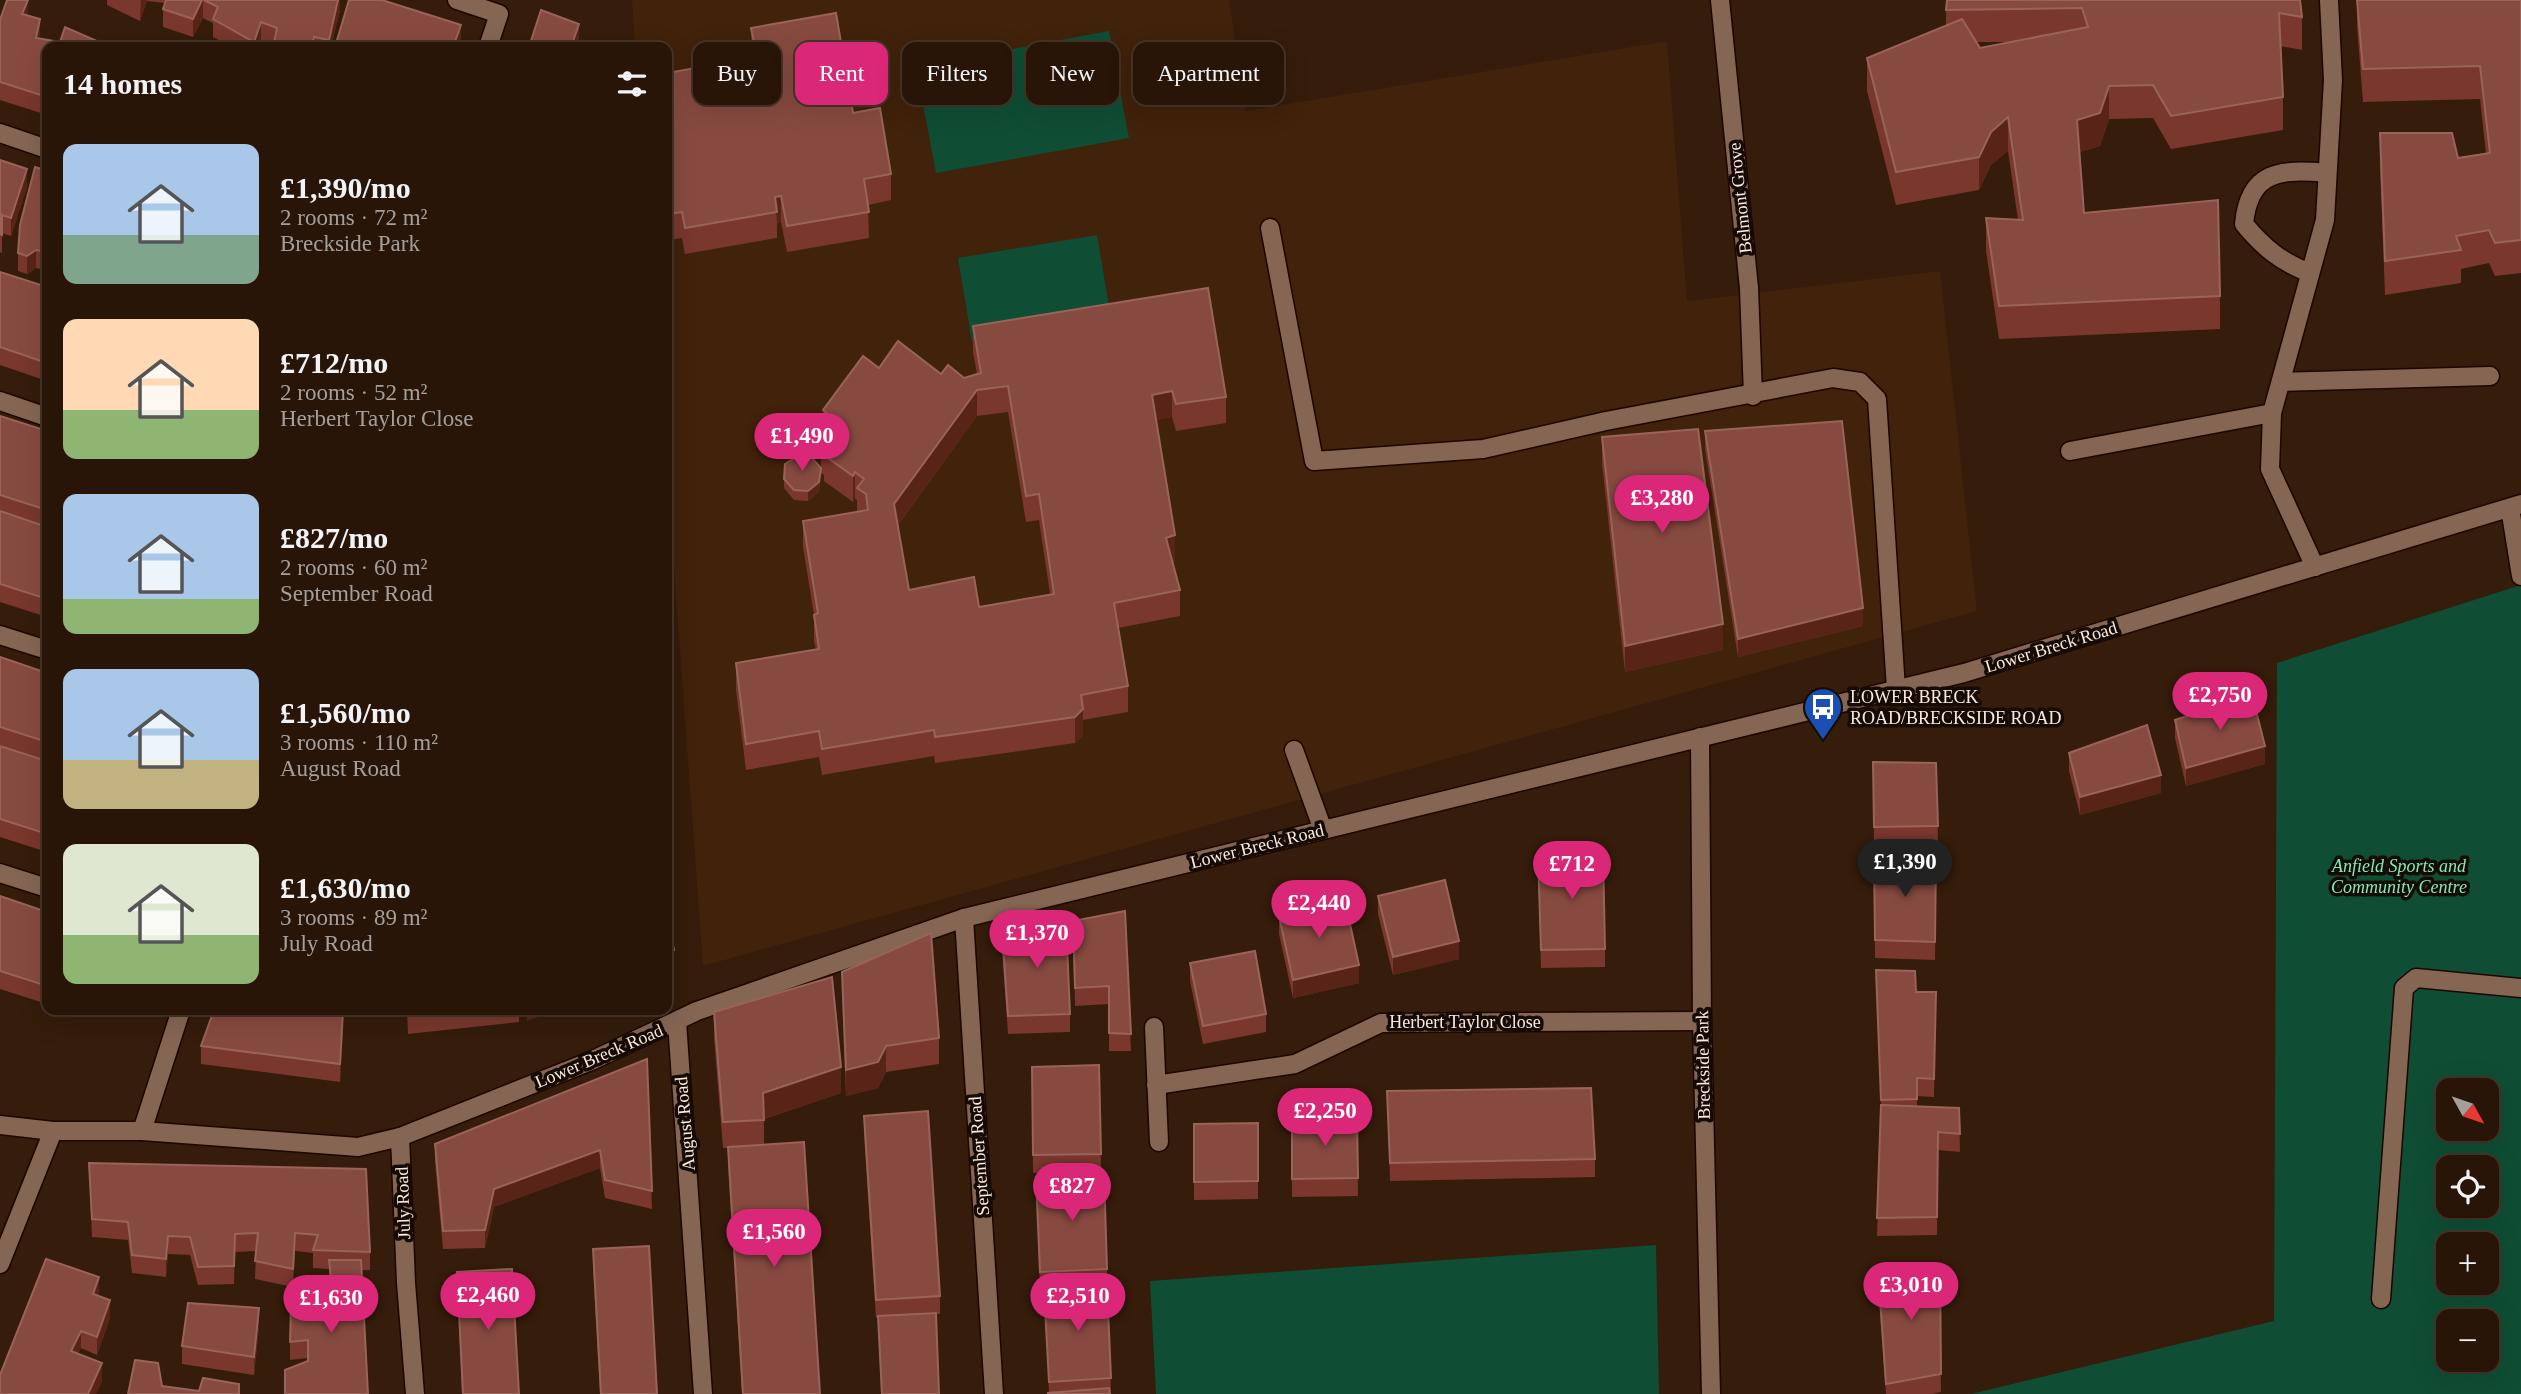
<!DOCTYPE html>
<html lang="en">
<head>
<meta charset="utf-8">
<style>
  :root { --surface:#281508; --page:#301e12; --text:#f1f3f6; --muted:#a59f9c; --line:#443429; --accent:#db2777 }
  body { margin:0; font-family:Georgia,serif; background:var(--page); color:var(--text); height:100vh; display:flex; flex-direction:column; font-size:26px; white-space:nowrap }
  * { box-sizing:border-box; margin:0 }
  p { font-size:23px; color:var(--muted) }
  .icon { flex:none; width:38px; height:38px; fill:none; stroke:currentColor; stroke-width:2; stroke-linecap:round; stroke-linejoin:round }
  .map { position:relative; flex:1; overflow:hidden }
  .details { position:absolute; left:42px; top:42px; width:630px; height:973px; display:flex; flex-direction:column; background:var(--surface); border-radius:14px; box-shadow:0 7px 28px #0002,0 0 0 2px var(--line) }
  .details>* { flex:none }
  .hud { position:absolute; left:693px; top:42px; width:665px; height:63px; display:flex; gap:14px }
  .needle { width:46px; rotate:130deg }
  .controls { position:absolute; left:2436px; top:1078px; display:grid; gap:14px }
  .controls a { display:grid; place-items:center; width:63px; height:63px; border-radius:14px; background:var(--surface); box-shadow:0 7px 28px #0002,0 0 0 2px var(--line); font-size:35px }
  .price { position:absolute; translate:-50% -60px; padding:0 16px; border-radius:24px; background:var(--accent); color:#fff; font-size:23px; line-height:46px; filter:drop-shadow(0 2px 4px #0008) }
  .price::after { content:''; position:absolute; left:50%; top:42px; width:21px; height:16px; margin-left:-10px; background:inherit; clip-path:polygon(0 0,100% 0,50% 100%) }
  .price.on { background:#222; color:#fff }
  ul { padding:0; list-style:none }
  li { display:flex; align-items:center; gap:21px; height:175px; padding:0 21px }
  li span { display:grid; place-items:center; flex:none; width:196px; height:140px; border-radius:14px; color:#555 }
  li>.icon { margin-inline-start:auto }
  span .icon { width:84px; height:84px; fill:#fffc; stroke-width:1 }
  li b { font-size:30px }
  h2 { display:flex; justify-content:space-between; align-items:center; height:84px; padding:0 21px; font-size:30px }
  .tag { padding:0 24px; border-radius:14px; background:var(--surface); box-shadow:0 7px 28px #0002,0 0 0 2px var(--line); font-size:24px; line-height:63px }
  .tag.on { background:var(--accent); color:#fff }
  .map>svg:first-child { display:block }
  .built { fill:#41220b }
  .green { fill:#0f4e34; fill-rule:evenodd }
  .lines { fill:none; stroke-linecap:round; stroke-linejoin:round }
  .service-casing { stroke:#1c0600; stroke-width:21 }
  .minor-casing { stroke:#1c0600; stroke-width:21 }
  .tertiary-casing { stroke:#1c0600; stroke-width:21 }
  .service { stroke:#856653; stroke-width:18 }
  .minor { stroke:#856653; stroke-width:18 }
  .tertiary { stroke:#856653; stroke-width:18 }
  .wall { fill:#79372d; fill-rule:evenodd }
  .shaded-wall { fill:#582418 }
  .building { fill:#874a40; stroke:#996359; stroke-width:2; fill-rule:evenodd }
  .labels { text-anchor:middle; stroke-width:7; stroke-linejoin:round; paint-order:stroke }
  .street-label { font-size:18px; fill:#fbe9de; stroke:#150a04 }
  .poi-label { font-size:18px; fill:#fbe9de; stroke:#150a04; text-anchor:start }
  .park-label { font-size:18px; font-style:italic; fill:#7eeeb7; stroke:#150a04 }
</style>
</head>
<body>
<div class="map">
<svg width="2521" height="1394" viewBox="0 0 2521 1394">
  <rect width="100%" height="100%" fill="#351c0b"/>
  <path class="built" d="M632 0H1229L1246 111 1667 41 1687 301 1940 271 1977 611 703 966 667 473V47H635Z"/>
  <g class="green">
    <path d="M1109 31 1129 138 936 173 916 67Z"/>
    <path d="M1097 235 1111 318 972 342 958 258Z"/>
    <path d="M2521 585V1394H1971L2274 1321 2277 663ZM2448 1090H2487V1129H2448ZM2448 1167H2487V1206H2448ZM2448 1244H2487V1283H2448ZM2448 1321H2487V1360H2448Z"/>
    <path d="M1656 1245 1659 1394H1156L1150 1281Z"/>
  </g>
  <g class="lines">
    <defs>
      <g id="service">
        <path d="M1270 228 1314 461 1483 449 1606 421 1833 378 1860 382 1877 399 1896 689"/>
        <path d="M2510 508 2521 576"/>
        <path d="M1294 750 1323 830"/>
        <path d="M2381 1299 2404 988 2416 978 2521 988"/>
      </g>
      <g id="minor">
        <path d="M457 0 499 14 488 47"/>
        <path d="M1720 0 1749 288 1753 396"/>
        <path d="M0 133 47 149"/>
        <path d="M2310 273C2281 262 2264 248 2244 224 2249 170 2281 169 2327 173"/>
        <path d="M2281 382 2490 376"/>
        <path d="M0 401 47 417"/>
        <path d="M2070 451 2272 413"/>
        <path d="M2315 567 2270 469 2272 413 2325 220 2333 80 2329 0"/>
        <path d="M0 635 47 650"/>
        <path d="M1700 737 1702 1021 1711 1394"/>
        <path d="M0 873 47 888"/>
        <path d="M964 918 994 1394"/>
        <path d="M677 1022 703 1394"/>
        <path d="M1154 1027 1159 1142"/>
        <path d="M1156 1085 1295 1064 1381 1023 1702 1021"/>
        <path d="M142 1131 181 1010"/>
        <path d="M400 1137 406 1283 415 1394"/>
        <path d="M0 1264 53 1131"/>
      </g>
      <path id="tertiary" d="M0 1125 53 1131H142L358 1147 400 1137 591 1061 697 1011 964 918 1964 673 2521 504"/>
    </defs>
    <use href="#service" class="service-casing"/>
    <use href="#minor" class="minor-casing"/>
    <use href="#tertiary" class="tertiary-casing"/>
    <use href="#service" class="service"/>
    <use href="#minor" class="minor"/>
    <use href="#tertiary" class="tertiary"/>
  </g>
  <g class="wall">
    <path d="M107 0H340V10L331 47H274V45L261 40 259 47H232L213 37V23L203 18 193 37 163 27V9L165 3 147 1 140 21 107 5Z"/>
    <path d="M2300 0 2302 17V50L2280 46 2283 97V130L2171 149 2153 118 2109 119 2100 146 2080 152 2084 213 2220 296V329L1999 339 1986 251V218L2018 220 2008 151 1991 165 1979 190 1896 205 1867 91V58L1946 25V10ZM1977 42H2013L1980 48Z"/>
    <path d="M2357 0H2521V273L2495 276 2489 263 2461 269V283L2385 295 2380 166V133L2458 158 2486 154 2480 99 2363 102 2357 26Z"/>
    <path d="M28 15 39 38 99 47H47V115L0 100V20Z"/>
    <path d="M751 28 853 113 891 174V200L868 205 869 238 787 252 781 222 777 223V238L685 254 682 238 669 240 667 225V73L752 58Z"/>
    <path d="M0 160 27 187 11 236 2 233V253L0 252Z"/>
    <path d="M47 171V270L36 268 27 274 18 271V253Z"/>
    <path d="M0 272 47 287V381L0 365Z"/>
    <path d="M973 326 1226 397V423L1176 431 1172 417 1156 420 1175 561 1173 562 1180 590V616L1118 628 1128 686V712L1083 720V735L1075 743 935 763 934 756 822 775 819 757 746 770 736 690V663L816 650 814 641V615L803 547V521L857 512V500L855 498 853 502 824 481V475L821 473 819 492 808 501 794 500 784 488V479L821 468V447L827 439 823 436V410L879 368 964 378 977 374 973 352ZM1008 412 1026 522 1039 520 1050 594 979 607 909 590 898 525 977 416Z"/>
    <path d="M0 416 47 431V617L0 602Z"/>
    <path d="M1705 431 1863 626 1738 657 1705 449Z"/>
    <path d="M1602 437 1723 650 1625 672 1602 463Z"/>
    <path d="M0 657 47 673V760L0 745Z"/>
    <path d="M2175 720 2265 764 2186 786 2175 738Z"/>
    <path d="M0 746 47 761V852L0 837Z"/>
    <path d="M2069 753 2161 793 2080 815 2069 771Z"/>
    <path d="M1873 762 1936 763 1938 844 1874 845Z"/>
    <path d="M1874 856 1936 857 1935 960 1875 958Z"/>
    <path d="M1538 872 1605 949V967L1541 968Z"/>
    <path d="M0 896 47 912V1004L0 989Z"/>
    <path d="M1378 896 1459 959 1393 975 1378 914Z"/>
    <path d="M1125 911 1131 1051H1109V1004L1075 1006 1073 921Z"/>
    <path d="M1279 916 1359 983 1293 998 1279 934Z"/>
    <path d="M1002 931 1070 1014V1032L1008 1034 1002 949Z"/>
    <path d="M1190 963 1266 1014V1032L1203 1044 1190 981Z"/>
    <path d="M1876 970 1916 992H1936L1934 1097 1917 1096V1106L1959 1108 1960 1152 1938 1150 1937 1235 1877 1236 1881 1105Z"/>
    <path d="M842 972 939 1038V1064L886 1072 878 1088 846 1096 842 998Z"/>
    <path d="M130 1010H144L143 1014Z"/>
    <path d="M407 1010H519V1022L408 1034Z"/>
    <path d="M714 1012 841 1093 764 1119V1145L820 1394H742L728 1165V1148H723L714 1038Z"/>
    <path d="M343 1029 340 1082 201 1064V1046Z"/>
    <path d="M647 1059 652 1209 605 1198 600 1168 494 1207 485 1248 443 1249 435 1162V1144Z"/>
    <path d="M1099 1065 1101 1172 1033 1173 1032 1067Z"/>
    <path d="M1387 1091 1595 1159V1177L1390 1181Z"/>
    <path d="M864 1116 940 1296V1314H936L939 1394H881L878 1318H876L864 1133Z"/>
    <path d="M1357 1117 1358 1196 1292 1197V1118Z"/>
    <path d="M1258 1123V1199L1194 1200V1124Z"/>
    <path d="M89 1163 370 1252V1270H361L308 1361V1358L290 1360V1342L304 1306V1283L329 1278V1269L313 1268V1253L295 1251 293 1287 255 1279 256 1251 235 1252 234 1284 198 1285 190 1255 168 1254 166 1277 132 1273 128 1240 92 1237Z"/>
    <path d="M1036 1177 1107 1269 1111 1394H1048L1049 1393 1044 1289 1040 1290Z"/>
    <path d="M593 1249 657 1394H600L593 1267Z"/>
    <path d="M1940 1264 1941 1392 1932 1394H1886L1878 1287V1269Z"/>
    <path d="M457 1272 519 1394H462Z"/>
    <path d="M99 1296 110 1318 97 1355 81 1348 78 1354 102 1381 96 1394H0Z"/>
    <path d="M259 1326 254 1375 182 1364V1346Z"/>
  </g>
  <g class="shaded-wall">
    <path d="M28 0V18L22 14Z"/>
    <path d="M141 0H147V1L140 21Z"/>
    <path d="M203 0V18L193 37V19Z"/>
    <path d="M338 0H340V10L331 47H329V40Z"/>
    <path d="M40 19V37L36 56V38Z"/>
    <path d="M261 22V40L259 47H254V42Z"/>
    <path d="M579 24V42L577 47H571Z"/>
    <path d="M461 25V43L460 47H453Z"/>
    <path d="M2109 86V119L2100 146 2077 153V120Z"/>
    <path d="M2008 117V151L1991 165 1979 190V157L1991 132Z"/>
    <path d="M27 169V187L11 236V218Z"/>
    <path d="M781 196V222L777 223 775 197Z"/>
    <path d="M36 250V268L27 274V256Z"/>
    <path d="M977 390V416L894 530V504Z"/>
    <path d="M1172 391V417L1152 421V395Z"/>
    <path d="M821 468 819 492 808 501V491Z"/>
    <path d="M855 472V498L853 502V476Z"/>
    <path d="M1175 535V561L1166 564V538Z"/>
    <path d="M1863 608V626L1738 657V639Z"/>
    <path d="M1723 624V650L1625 672V646Z"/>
    <path d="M1083 709V735L1075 743V717Z"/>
    <path d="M2265 746V764L2186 786V768Z"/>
    <path d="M2161 775V793L2080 815V797Z"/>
    <path d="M1459 941V959L1393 975V957Z"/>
    <path d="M674 950V968L667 971V953Z"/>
    <path d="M1359 965V983L1293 998V980Z"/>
    <path d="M527 1010H559L527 1021Z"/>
    <path d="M343 1011V1029L340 1082V1064Z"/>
    <path d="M886 1046V1072L878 1088 846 1096V1070Z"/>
    <path d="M841 1067V1093L763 1119V1093Z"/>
    <path d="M600 1150V1168L494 1207 485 1248V1230L494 1189Z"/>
    <path d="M295 1233V1251L293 1287V1269Z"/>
    <path d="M168 1236V1254L166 1277V1259Z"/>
    <path d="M99 1277V1295L93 1294Z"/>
    <path d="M110 1300V1318L97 1355V1337Z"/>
    <path d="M259 1308V1326L254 1375V1357Z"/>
    <path d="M81 1331V1348L71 1369V1351Z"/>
    <path d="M102 1363V1381L96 1394H88Z"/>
  </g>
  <g class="building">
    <path d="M7 0H28L22 14 40 19 36 38 60 42 65 27 99 42 96 47H47V97L0 82V20Z"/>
    <path d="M166 0H202L193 19 163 9Z"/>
    <path d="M204 0H338L329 40 314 37 311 47H287L274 43 277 28 261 22 254 42 213 19 218 7Z"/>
    <path d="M349 0H382L461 25 453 47H335Z"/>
    <path d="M1947 0H2300L2302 17 2279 13 2283 97 2171 116 2153 85 2109 86 2100 113 2077 120 2084 213 2218 200 2220 296 1999 306 1986 218 2023 220 2008 117 1991 132 1979 157 1896 172 1867 58 1962 19 1980 48 2088 27 2082 8 1946 10Z"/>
    <path d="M2357 0H2521V240L2495 243 2489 230 2456 236 2461 250 2385 261 2380 133H2452L2458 158 2490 153 2480 66 2363 69Z"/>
    <path d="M541 10 579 24 571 47H529Z"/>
    <path d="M836 13 853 113 880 108 891 174 864 179 869 212 787 226 781 196 775 197 777 212 685 228 682 212 669 214 667 199V73L757 57 751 28Z"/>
    <path d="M0 160 27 169 11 218 2 215V235L0 234Z"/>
    <path d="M35 167 47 171V252L36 250 27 256 18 253 20 225Z"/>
    <path d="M0 272 47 287V363L0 347Z"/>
    <path d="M1208 288 1226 397 1176 404 1172 391 1152 395 1175 535 1166 538 1180 590 1114 603 1128 686 1081 695 1083 709 1075 717 935 737 934 730 822 749 819 731 746 744 736 663 819 649 814 615 818 613 803 521 868 510 866 494 857 488 864 479 855 472 853 476 824 455 827 451 821 447 839 423 823 410 863 356 879 368 898 341 941 374 948 365 964 378 981 373 973 326ZM1008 386 1026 496 1039 494 1054 594 979 607 974 577 909 590 894 504 977 390Z"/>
    <path d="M0 416 47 431V510L0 495Z"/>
    <path d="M1842 421 1863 608 1738 639 1705 431Z"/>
    <path d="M1698 429 1723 624 1625 646 1602 437Z"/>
    <path d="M798 456 811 457 821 468 819 482 808 491 794 490 784 479 785 464Z"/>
    <path d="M0 511 47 527V599L0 584Z"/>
    <path d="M0 657 47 673V742L0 727Z"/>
    <path d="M2252 695 2265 746 2186 768 2175 720Z"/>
    <path d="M2147 725 2161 775 2080 797 2069 753Z"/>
    <path d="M0 746 47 761V834L0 819Z"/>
    <path d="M1873 762 1936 763 1938 826 1874 827Z"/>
    <path d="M1603 853 1605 949 1541 950 1538 854Z"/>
    <path d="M1874 856 1936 857 1935 942 1875 940Z"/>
    <path d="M1445 880 1459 941 1393 957 1378 896Z"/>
    <path d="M0 896 47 912V986L0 971Z"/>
    <path d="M1345 901 1359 965 1293 980 1279 916Z"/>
    <path d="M1125 911 1131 1034 1109 1033V986L1075 988 1073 921Z"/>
    <path d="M667 919 674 950 667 953Z"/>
    <path d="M1066 921 1070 1014 1008 1016 1002 931Z"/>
    <path d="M931 933 939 1038 886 1046 878 1062 846 1070 842 972Z"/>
    <path d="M1255 951 1266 1014 1203 1026 1190 963Z"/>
    <path d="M1876 970 1915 971 1916 992H1936L1934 1079 1917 1078V1099L1881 1100Z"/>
    <path d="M832 977 841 1067 763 1093 764 1120 723 1122 714 1012Z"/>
    <path d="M214 1010 343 1011 340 1064 201 1046Z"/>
    <path d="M407 1010H468L408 1016Z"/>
    <path d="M647 1059 652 1191 605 1180 600 1150 494 1189 485 1230 443 1231 435 1144Z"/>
    <path d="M1099 1065 1101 1154 1033 1155 1032 1067Z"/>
    <path d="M1591 1088 1595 1159 1390 1163 1387 1091Z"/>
    <path d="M1881 1105 1959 1108 1960 1134 1938 1132 1937 1217 1877 1218Z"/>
    <path d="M928 1111 940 1296 876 1300 864 1116Z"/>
    <path d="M1357 1117 1358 1178 1292 1179V1118Z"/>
    <path d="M1258 1123V1181L1194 1182V1124Z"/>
    <path d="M804 1142 820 1394H743L728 1147Z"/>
    <path d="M89 1163 366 1169 370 1252 313 1250 318 1235 295 1233 293 1269 255 1261 258 1233 235 1234 234 1266 198 1267 190 1237 168 1236 166 1259 132 1255 128 1222 92 1219Z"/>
    <path d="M1104 1174 1107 1269 1040 1272 1036 1177Z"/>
    <path d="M649 1246 657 1394H601L593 1249Z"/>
    <path d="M46 1259 99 1277 93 1294 110 1300 97 1337 81 1331 71 1351 102 1363 88 1394H0V1375Z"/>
    <path d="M329 1260H361L368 1394H285V1370L308 1361V1340L290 1342 291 1306H306L304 1283 331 1278Z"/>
    <path d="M1940 1264 1941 1374 1886 1384 1878 1269Z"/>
    <path d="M512 1269 519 1394H463L457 1272Z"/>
    <path d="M1107 1285 1111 1378 1049 1382 1044 1289Z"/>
    <path d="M188 1303 259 1308 254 1357 182 1346Z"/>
    <path d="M936 1313 939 1394H882L878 1316Z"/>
    <path d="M135 1360 158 1363 162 1386 199 1391 203 1378 239 1384V1394H128Z"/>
    <path d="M1109 1388 1110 1394H1048V1393Z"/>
  </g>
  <defs>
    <symbol id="bus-pin" viewBox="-11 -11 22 30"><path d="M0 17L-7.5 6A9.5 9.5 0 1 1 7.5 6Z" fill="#1a4fb4" stroke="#150a04"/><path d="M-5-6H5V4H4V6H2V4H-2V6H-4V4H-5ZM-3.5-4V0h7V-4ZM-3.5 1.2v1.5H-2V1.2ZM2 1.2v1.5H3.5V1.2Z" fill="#fff"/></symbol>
  </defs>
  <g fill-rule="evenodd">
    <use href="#bus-pin" x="1801" y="685" width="44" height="60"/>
  </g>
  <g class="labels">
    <g class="street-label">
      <text transform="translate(1740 198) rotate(-96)" y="6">Belmont Grove</text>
      <text transform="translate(2051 647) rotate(-17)" y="6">Lower Breck Road</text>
      <text transform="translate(1257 846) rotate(-14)" y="6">Lower Breck Road</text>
      <text x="1465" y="1028">Herbert Taylor Close</text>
      <text transform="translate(599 1056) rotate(-23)" y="6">Lower Breck Road</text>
      <text transform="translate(1703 1065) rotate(-91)" y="6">Breckside Park</text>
      <text transform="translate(685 1124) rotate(-95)" y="6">August Road</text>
      <text transform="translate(979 1156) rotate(-94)" y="6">September Road</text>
      <text transform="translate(403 1203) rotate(-92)" y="6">July Road</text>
    </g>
    <g class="poi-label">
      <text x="1850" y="703">LOWER BRECK<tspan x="1850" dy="21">ROAD/BRECKSIDE ROAD</tspan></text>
    </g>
    <g class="park-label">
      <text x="2399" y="872">Anfield Sports and<tspan x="2399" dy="21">Community Centre</tspan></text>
    </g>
  </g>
</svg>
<div class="controls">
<a><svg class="needle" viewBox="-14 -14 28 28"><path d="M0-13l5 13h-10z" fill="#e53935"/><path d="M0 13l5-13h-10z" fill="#a59f9c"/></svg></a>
<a><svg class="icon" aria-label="locate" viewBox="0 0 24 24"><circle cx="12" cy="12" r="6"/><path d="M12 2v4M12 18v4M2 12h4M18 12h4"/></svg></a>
<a>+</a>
<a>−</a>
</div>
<b class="price" style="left:802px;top:473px">£1,490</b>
<b class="price" style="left:1662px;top:535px">£3,280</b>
<b class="price" style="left:2220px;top:732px">£2,750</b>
<b class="price on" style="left:1905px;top:899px">£1,390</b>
<b class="price" style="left:1572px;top:901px">£712</b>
<b class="price" style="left:1319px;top:940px">£2,440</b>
<b class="price" style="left:1037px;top:970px">£1,370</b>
<b class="price" style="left:1325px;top:1148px">£2,250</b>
<b class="price" style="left:1072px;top:1223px">£827</b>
<b class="price" style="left:774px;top:1269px">£1,560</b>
<b class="price" style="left:1911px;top:1322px">£3,010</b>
<b class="price" style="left:488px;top:1332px">£2,460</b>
<b class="price" style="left:1078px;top:1333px">£2,510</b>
<b class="price" style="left:331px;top:1335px">£1,630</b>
<div class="hud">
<a class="tag">Buy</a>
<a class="tag on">Rent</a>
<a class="tag">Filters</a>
<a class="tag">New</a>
<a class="tag">Apartment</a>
</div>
<section class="details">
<h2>14 homes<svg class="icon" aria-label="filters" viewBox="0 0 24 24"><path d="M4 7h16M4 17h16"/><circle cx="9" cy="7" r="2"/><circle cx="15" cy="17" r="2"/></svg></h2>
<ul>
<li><span style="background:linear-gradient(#a9c7e8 65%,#7fa58c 0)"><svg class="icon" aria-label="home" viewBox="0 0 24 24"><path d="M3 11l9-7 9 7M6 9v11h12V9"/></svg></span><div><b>£1,390/mo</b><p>2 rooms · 72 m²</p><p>Breckside Park</p></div></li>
<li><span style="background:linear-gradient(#ffd9b3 65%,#8fb573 0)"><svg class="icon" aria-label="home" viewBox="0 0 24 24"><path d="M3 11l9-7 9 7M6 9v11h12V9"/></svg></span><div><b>£712/mo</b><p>2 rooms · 52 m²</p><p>Herbert Taylor Close</p></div></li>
<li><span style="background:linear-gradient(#a9c7e8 75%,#8fb573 0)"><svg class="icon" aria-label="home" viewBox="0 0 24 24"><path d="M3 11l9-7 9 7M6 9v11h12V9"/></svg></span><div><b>£827/mo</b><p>2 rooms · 60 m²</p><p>September Road</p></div></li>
<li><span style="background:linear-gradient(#a9c7e8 65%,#c2b280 0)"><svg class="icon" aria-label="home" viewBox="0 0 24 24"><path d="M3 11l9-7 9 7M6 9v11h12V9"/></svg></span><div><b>£1,560/mo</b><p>3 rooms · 110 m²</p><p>August Road</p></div></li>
<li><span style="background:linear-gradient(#dfe7d0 65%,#8fb573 0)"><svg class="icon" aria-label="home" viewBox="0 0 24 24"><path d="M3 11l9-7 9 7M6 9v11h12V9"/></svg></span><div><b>£1,630/mo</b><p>3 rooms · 89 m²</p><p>July Road</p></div></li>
</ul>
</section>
</div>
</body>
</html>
